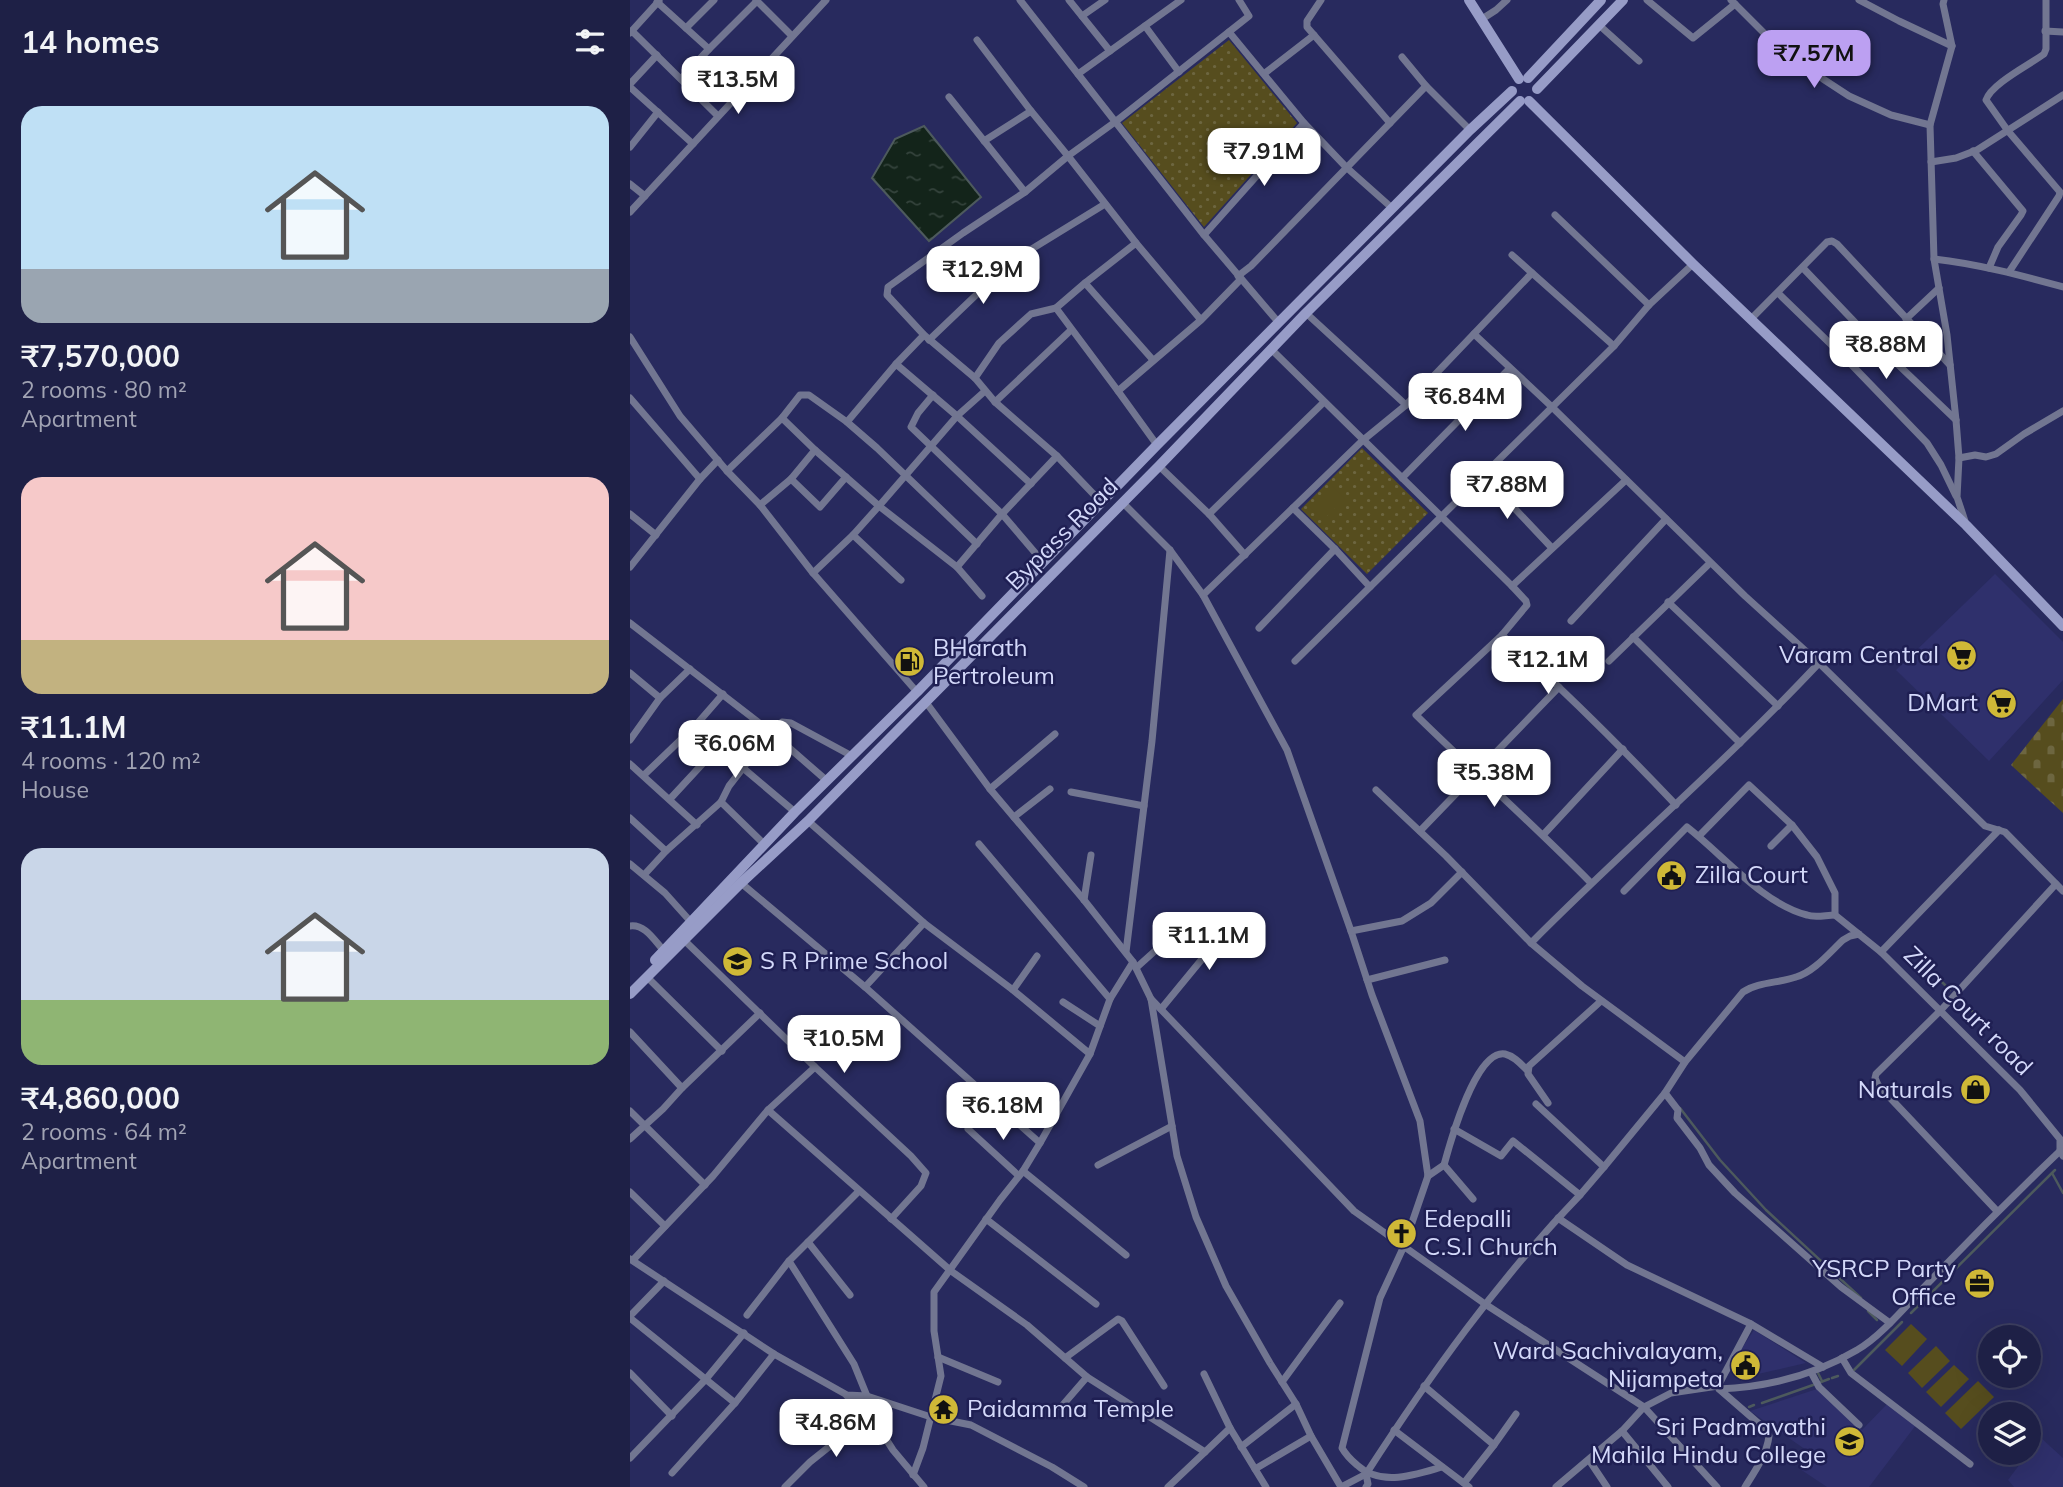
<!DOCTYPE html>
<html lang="en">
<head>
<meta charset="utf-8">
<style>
  :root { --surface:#1e2046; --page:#26284d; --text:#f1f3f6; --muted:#a1a3b3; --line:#3c3e5f; --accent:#bca0f2 }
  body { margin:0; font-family:Mulish,sans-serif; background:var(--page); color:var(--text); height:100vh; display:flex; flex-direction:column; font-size:26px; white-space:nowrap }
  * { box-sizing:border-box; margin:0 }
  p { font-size:23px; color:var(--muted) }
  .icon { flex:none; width:38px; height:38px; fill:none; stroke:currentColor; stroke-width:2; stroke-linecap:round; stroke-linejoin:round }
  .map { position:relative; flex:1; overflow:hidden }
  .panel { display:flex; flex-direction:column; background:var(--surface); width:630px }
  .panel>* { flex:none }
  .controls { position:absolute; left:1348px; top:1325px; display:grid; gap:14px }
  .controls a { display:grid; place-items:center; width:63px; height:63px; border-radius:50%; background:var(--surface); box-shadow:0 7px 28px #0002,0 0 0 2px var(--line); font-size:35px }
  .price { position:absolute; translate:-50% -60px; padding:0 16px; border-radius:14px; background:#fff; color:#222; font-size:23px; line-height:46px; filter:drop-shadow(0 2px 4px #0008) }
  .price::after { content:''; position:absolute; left:50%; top:42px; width:21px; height:16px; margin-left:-10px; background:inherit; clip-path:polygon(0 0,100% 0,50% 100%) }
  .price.selected { background:var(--accent); color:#111 }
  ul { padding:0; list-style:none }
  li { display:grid; align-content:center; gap:14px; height:371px; padding:0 21px }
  li span { display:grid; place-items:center; height:217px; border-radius:21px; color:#555 }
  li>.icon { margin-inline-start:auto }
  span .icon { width:126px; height:126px; fill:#fffc; stroke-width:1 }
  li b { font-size:30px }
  h2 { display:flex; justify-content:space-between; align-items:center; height:84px; padding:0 21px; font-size:30px }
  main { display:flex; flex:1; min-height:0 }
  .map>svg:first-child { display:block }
  .built { fill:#2f306c }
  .grass { fill:url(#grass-dots) }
  .cemetery { fill:url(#cemetery-stones) }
  .garden { fill:#564d1e }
  .water { fill:url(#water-ripples); stroke:#4d5a5d; stroke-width:2 }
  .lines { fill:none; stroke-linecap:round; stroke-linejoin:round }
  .stream { stroke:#4d5a5d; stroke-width:2.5 }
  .street { stroke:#727691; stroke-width:7 }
  .secondary { stroke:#979cc7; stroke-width:10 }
  .labels { text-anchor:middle; stroke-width:5; stroke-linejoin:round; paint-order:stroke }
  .street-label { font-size:24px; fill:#d4d9fa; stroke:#1f1f53 }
  .poi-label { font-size:24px; fill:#d4d9fa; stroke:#1f1f53; text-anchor:end }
</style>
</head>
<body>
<main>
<section class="panel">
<h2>14 homes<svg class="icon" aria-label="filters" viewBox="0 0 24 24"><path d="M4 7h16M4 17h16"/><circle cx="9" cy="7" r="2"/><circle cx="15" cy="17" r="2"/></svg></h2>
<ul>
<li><span style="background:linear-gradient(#bfe0f5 75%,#9aa5b1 0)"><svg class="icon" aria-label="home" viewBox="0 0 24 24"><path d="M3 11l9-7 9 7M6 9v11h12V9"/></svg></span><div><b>₹7,570,000</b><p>2 rooms · 80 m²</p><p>Apartment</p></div></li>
<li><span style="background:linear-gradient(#f6c9c9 75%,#c2b280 0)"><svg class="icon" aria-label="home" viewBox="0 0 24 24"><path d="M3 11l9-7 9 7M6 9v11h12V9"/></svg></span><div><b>₹11.1M</b><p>4 rooms · 120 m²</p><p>House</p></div></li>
<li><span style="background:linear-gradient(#c9d6e8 70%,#8fb573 0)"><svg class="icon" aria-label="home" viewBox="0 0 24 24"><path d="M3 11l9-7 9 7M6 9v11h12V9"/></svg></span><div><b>₹4,860,000</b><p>2 rooms · 64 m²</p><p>Apartment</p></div></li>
</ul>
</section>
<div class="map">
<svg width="1433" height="1487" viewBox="0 0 1433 1487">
  <defs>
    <pattern id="grass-dots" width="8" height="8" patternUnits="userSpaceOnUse" patternTransform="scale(1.75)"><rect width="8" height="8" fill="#564d1e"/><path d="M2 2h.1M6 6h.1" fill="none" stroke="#6d6640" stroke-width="1.8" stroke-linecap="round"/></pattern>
    <pattern id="cemetery-stones" width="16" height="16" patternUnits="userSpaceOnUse" patternTransform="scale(1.75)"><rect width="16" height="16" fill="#564d1e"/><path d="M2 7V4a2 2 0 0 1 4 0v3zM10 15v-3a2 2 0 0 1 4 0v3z" fill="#6d6640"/></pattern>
    <pattern id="water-ripples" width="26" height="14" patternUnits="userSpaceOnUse" patternTransform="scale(1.75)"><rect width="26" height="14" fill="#13241a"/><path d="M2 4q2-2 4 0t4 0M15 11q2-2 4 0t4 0" fill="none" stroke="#34433c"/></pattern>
  </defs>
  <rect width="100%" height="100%" fill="#282a5e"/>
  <g class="built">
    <path d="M1365 574 1433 642V680L1359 761 1266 670Z"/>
    <path d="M1124 1330 1176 1363 1128 1374 1122 1356 1108 1354Z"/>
    <path d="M1187 1389 1232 1430 1258 1403 1286 1425 1239 1487H1197L1170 1469 1179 1452 1120 1411Z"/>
    <path d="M1410 1437 1433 1458V1487H1384L1378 1480Z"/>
  </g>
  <g class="grass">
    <path d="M599 40 667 123 574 227 492 123Z"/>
    <path d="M732 448 798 513 737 574 671 509Z"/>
  </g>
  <path class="cemetery" d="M1433 699V813L1381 765Z"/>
  <g class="garden">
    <path d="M702 486 715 499 693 520 680 507Z"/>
    <path d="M1281 1324 1297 1339 1272 1366 1255 1350Z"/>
    <path d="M1306 1346 1320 1361 1292 1388 1278 1373Z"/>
    <path d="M1324 1365 1339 1379 1311 1407 1296 1392Z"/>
    <path d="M1348 1381 1364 1397 1331 1429 1315 1413Z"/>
    <path d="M1360 1436V1452L1375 1453 1365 1462 1349 1446Z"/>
  </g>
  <path class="water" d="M294 126 351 197 299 241 242 178 265 139Z"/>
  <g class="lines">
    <g class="stream">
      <path d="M1290 960 1320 990"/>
      <path d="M1342 1011 1345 1014"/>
      <path d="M1050 1108 1090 1160 1136 1210 1231 1298"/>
      <path d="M1422 1173 1433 1193"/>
      <path d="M1238 1311 1247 1320"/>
      <path d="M1281 1313 1425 1170"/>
      <path d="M1224 1370 1272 1322"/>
      <path d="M1188 1373 1192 1381"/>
      <path d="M1202 1378 1208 1376"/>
      <path d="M1191 1382 1199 1379"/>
      <path d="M1132 1403 1183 1385"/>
      <path d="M1119 1407 1124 1405"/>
    </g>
    <g class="street">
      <path d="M126 0 162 36"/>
      <path d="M390 0 574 235 649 323"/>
      <path d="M439 0 480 51"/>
      <path d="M691 0 677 21V27L760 123"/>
      <path d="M1017 0 1063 38 1105 4"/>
      <path d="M1101 0 1144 43 1193 79 1219 96 1261 115 1300 125"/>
      <path d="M1229 0 1269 21 1322 46"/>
      <path d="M1314 0 1313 4 1322 46 1300 125 1304 259 1317 335 1326 420 1329 458 1327 497 1335 521"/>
      <path d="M27 2 79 49 51 79"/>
      <path d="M452 16 475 0"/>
      <path d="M852 19 866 10 877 0"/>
      <path d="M969 25 1009 61"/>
      <path d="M515 26 549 72"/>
      <path d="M56 28 84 0"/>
      <path d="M2 31 88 116"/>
      <path d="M1415 31 1433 32"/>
      <path d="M599 32 674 123 716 167 762 208"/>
      <path d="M0 33 29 1"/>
      <path d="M347 40 401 111 354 141"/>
      <path d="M79 49 127 1"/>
      <path d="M772 57 796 86 840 130"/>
      <path d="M635 73 684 35"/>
      <path d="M448 74 551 0"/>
      <path d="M0 84 27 55"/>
      <path d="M0 87 63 144"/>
      <path d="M319 97 395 192 438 156 506 243"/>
      <path d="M401 111 438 156 485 122 619 16 609 0"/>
      <path d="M0 147 28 112"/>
      <path d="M1343 151 1393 211 1391 215 1368 247 1359 268"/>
      <path d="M1301 162 1326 158 1347 150 1433 95"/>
      <path d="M0 184 15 196"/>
      <path d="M395 192 333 233 258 287 257 295 294 335 345 378 365 402 427 456 472 503"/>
      <path d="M0 212 196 0"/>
      <path d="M925 215 1019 305"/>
      <path d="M574 235 674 123"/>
      <path d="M882 255 984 346"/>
      <path d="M1304 259C1348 264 1390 275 1433 287"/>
      <path d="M1173 268 1237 335 1326 420"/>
      <path d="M1379 272 1429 196 1430 192 1378 131 1356 100C1361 84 1399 65 1414 54L1416 49V0"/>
      <path d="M608 276 621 266 796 86"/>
      <path d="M455 283 523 360"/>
      <path d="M1148 293 1215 358 1297 443 1311 465 1326 496"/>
      <path d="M1121 319 1197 242 1202 241 1207 244 1320 365"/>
      <path d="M1276 319 1309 288"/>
      <path d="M571 320 506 243 455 283 426 308 488 391 571 320 611 279"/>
      <path d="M844 334 922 407 1115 596 1189 663 1355 826 1375 832 1433 891"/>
      <path d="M0 337 50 416 97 471 130 505 183 573 287 692"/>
      <path d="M299 340 368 274 392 255 475 204"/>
      <path d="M641 349 882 586"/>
      <path d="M1215 358 1237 335"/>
      <path d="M266 364 294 335"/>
      <path d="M345 378 369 343 401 314 426 308"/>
      <path d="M488 391 527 445"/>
      <path d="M303 395 288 413 281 427 372 514 413 562"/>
      <path d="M0 398 70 479"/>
      <path d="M365 402 441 330"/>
      <path d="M776 405 902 273"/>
      <path d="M152 418 185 450 249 506 327 416 401 484"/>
      <path d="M217 422 247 448 347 544"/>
      <path d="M1329 458 1345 455 1356 457 1366 454 1394 434 1433 411"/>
      <path d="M529 466 579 514 694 402"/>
      <path d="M97 471 152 418 170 395H179L217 422 266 364 327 416 355 391"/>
      <path d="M853 475 922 548"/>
      <path d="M772 478 879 369"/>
      <path d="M161 479 190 507 216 477"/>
      <path d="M493 503 540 550 573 595 657 750 721 931 742 995 790 1121 798 1176 774 1246 750 1298 712 1448C716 1455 721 1460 727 1465 751 1487 784 1475 812 1467"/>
      <path d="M130 505 161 479 185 450"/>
      <path d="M663 508 705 549"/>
      <path d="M0 514 26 535"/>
      <path d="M579 514 615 555"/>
      <path d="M0 567 70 479 88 460"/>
      <path d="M327 567 352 596"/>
      <path d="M183 573 223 535"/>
      <path d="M271 580 223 535 249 506 327 567 372 514 427 456"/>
      <path d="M573 595 732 441 776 405 676 313"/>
      <path d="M1038 602 1148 706"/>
      <path d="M941 621 1036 519"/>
      <path d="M0 623 141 732 196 780"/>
      <path d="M629 628 705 549 740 587"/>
      <path d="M872 635 897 605 896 601 882 586 996 480"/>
      <path d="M1003 637 1110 743"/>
      <path d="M665 661 984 346 1019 305 1063 264"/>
      <path d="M979 661 1080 563"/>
      <path d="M0 673 30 698"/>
      <path d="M295 701 360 789 454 900 503 962 521 999 547 1156 566 1217 596 1286 640 1363 666 1404 681 1436 711 1487"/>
      <path d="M66 725 113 768 165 812"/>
      <path d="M0 740 30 698 60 669"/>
      <path d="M0 764 67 825"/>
      <path d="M14 775 66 725 93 694"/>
      <path d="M360 789 425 734"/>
      <path d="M746 790 816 856 901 943 952 986 1055 1062"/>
      <path d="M441 792 514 806"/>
      <path d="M40 799 89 746"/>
      <path d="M91 802 134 844"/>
      <path d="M384 817 420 789"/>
      <path d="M0 818 36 851"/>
      <path d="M178 821 294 923 383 990 460 1054 480 999 503 962"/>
      <path d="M790 831 929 687"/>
      <path d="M914 834 993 749"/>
      <path d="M1069 836 1119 785 1162 825 1187 857 1205 893V915L1251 952 1390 1090 1430 1139V1151L1433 1156"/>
      <path d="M349 844 480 999"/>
      <path d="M1141 846 1162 825"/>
      <path d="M0 864 35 893 61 922"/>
      <path d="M14 875 36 851 91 802 99 786 141 732 152 722 161 723 222 756"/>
      <path d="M111 883 235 987 294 923"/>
      <path d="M961 883C904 825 844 772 786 715L872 635C933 689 990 746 1046 805"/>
      <path d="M994 891 1057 827C1093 855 1133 904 1177 915 1185 918 1196 915 1205 915"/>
      <path d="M454 900 461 855"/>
      <path d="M0 926C15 924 24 940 34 951"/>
      <path d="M721 931 772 921 801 903 832 872"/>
      <path d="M55 941 185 1067 281 1156 296 1173 291 1186 261 1219"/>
      <path d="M901 943C995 848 1097 761 1189 663"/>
      <path d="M496 952 522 741 540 550"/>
      <path d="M1251 952 1369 830"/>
      <path d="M506 968 546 932"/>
      <path d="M17 977 92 1051"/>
      <path d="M737 980 815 960"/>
      <path d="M235 987 410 1143 460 1054"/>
      <path d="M383 990 407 956"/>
      <path d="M521 999 724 1211 855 1304 1014 1407 1041 1393 1088 1386 1089 1389C1138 1387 1185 1375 1227 1350 1251 1337 1281 1300 1301 1280 1343 1236 1386 1193 1430 1151"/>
      <path d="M433 1002 470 1026"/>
      <path d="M531 1009 577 953 609 919"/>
      <path d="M0 1032 52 1088"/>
      <path d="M1035 1093 1048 1110 1047 1118 1070 1148 1079 1165 1105 1193 1211 1287 1260 1323"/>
      <path d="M918 1103 898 1074 899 1066 971 1001"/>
      <path d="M138 1110 185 1067"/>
      <path d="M0 1111 75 1185"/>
      <path d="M338 1129 389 1176"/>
      <path d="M824 1129 871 1156 883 1141 950 1195 974 1167 906 1104"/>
      <path d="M0 1139 33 1109 52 1088 130 1013"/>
      <path d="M468 1165 542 1126"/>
      <path d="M814 1165C820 1143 846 1049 875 1054 884 1056 891 1064 897 1070"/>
      <path d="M974 1167 1035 1093 1055 1062 1113 992C1128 982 1149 983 1166 977 1184 972 1200 952 1213 940L1220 936 1229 934"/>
      <path d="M393 1171 410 1143"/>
      <path d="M798 1176 814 1165 843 1199"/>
      <path d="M0 1192 35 1226"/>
      <path d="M1367 1211 1248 1085 1245 1078 1246 1074 1311 1010 1426 884"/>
      <path d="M928 1218 997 1265 1121 1324 1193 1367"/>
      <path d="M356 1219 466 1304"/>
      <path d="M178 1242 229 1191"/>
      <path d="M0 1259 144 1354 217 1395 237 1396 301 1417 341 1425 422 1467 454 1487"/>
      <path d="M3 1260 83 1176 138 1110 321 1271 397 1325 457 1377 575 1452 538 1487"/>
      <path d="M220 1295 178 1242 159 1261 224 1364 237 1396"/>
      <path d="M117 1315 159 1261"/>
      <path d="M0 1316 34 1281"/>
      <path d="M0 1318 105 1403"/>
      <path d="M308 1357 368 1382"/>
      <path d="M435 1358 488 1319 492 1321 534 1386"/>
      <path d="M1212 1358 1221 1373 1340 1464"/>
      <path d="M1181 1372 1189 1387 1229 1425"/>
      <path d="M0 1373 42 1416"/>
      <path d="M574 1374 600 1428 636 1487"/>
      <path d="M652 1382 710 1303"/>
      <path d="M794 1386 864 1445 886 1414"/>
      <path d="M1088 1386 1121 1324"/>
      <path d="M1089 1389 1135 1429 1139 1436C1137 1454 1125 1471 1115 1487"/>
      <path d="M217 1396 240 1414 263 1450 294 1487"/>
      <path d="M431 1407 457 1377"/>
      <path d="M764 1430 839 1487"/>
      <path d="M992 1431 1038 1487"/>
      <path d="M611 1447 666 1404"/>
      <path d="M575 1452 600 1428"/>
      <path d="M0 1458 76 1379 114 1333"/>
      <path d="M959 1460 977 1487"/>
      <path d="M625 1469 681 1436"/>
      <path d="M42 1473 105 1403 144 1354"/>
      <path d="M283 1475 293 1448 311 1376 304 1331V1292L370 1200 393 1171 496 1255"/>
      <path d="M834 1483 864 1445"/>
      <path d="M155 1487 180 1462 240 1414"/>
      <path d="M711 1487 736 1474"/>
      <path d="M736 1487 738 1484 736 1474C800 1375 868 1280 950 1195"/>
      <path d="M926 1487 992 1431 1014 1407 1087 1487"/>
    </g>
    <g class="secondary">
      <path d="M839 0 889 79"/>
      <path d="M898 78 971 0"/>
      <path d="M907 89 993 0"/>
      <path d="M899 101 1063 264 1336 525 1433 626"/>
      <path d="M25 960 165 812 287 692 527 445 840 130 882 91"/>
      <path d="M0 994 111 883 178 821 529 466 676 313 890 101"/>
    </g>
  </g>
  <defs>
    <symbol id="supermarket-disc" viewBox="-11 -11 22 22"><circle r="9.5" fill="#cfb837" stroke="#1f1f53"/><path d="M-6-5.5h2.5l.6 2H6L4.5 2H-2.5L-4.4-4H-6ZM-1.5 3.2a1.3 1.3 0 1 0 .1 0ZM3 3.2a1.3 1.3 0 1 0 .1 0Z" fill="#111"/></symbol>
    <symbol id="fuel-disc" viewBox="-11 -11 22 22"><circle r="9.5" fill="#cfb837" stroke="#1f1f53"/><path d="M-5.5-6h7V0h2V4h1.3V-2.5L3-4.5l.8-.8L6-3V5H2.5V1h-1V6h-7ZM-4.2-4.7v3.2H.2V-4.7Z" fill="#111"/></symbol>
    <symbol id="civic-disc" viewBox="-11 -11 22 22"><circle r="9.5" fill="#cfb837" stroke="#1f1f53"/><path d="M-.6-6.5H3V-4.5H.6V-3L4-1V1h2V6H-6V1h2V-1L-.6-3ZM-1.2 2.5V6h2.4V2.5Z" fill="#111"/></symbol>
    <symbol id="school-disc" viewBox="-11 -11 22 22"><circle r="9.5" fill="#cfb837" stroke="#1f1f53"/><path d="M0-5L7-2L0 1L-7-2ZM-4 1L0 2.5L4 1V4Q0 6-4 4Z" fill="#111"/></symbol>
    <symbol id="shop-disc" viewBox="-11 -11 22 22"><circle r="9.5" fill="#cfb837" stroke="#1f1f53"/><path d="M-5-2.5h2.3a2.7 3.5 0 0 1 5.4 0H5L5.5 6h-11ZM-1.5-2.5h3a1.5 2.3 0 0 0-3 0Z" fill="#111"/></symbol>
    <symbol id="church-disc" viewBox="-11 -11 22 22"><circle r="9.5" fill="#cfb837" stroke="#1f1f53"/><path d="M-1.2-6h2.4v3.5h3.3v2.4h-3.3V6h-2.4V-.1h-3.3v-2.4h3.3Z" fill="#111"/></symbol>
    <symbol id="office-disc" viewBox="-11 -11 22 22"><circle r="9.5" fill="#cfb837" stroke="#1f1f53"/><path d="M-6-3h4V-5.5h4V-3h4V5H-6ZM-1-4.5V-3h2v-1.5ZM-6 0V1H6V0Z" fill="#111"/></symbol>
    <symbol id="temple-disc" viewBox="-11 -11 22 22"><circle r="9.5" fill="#cfb837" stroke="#1f1f53"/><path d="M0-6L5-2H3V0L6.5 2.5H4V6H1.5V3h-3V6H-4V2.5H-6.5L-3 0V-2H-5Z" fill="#111"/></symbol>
    <symbol id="university-disc" viewBox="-11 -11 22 22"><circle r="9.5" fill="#cfb837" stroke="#1f1f53"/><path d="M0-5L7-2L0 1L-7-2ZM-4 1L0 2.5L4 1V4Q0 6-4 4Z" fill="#111"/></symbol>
  </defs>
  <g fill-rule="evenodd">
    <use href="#supermarket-disc" x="1314" y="638" width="35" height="35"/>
    <use href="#fuel-disc" x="262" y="644" width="35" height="35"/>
    <use href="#supermarket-disc" x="1354" y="686" width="35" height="35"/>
    <use href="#civic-disc" x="1024" y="858" width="35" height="35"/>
    <use href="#school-disc" x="90" y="944" width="35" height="35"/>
    <use href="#shop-disc" x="1328" y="1072" width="35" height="35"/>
    <use href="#church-disc" x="754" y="1216" width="35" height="35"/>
    <use href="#office-disc" x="1332" y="1266" width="35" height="35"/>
    <use href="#civic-disc" x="1098" y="1348" width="35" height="35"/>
    <use href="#temple-disc" x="296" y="1392" width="35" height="35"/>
    <use href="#university-disc" x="1202" y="1424" width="35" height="35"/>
  </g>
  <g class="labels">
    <g class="street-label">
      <text transform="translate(432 534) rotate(-45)" y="8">Bypass Road</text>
      <text transform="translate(1338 1011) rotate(45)" y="8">Zilla Court road</text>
    </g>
    <g class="poi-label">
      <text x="303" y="656" text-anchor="start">BHarath<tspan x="303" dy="28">Pertroleum</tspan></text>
      <text x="1309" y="663">Varam Central</text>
      <text x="1348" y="711">DMart</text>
      <text x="1065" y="883" text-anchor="start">Zilla Court</text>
      <text x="130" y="969" text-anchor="start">S R Prime School</text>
      <text x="1323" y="1098">Naturals</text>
      <text x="794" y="1227" text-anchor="start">Edepalli<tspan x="794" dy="28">C.S.I Church</tspan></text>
      <text x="1326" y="1277">YSRCP Party<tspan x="1326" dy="28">Office</tspan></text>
      <text x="1093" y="1359">Ward Sachivalayam,<tspan x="1093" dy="28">Nijampeta</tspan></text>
      <text x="337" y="1417" text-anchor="start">Paidamma Temple</text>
      <text x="1196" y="1435">Sri Padmavathi<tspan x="1196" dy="28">Mahila Hindu College</tspan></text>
    </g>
  </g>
</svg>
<div class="controls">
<a><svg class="icon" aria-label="locate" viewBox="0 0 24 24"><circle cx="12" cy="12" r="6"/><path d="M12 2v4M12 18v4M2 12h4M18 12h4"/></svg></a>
<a><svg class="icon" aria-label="layers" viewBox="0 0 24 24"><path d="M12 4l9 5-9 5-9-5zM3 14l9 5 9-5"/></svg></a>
</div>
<b class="price selected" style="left:1184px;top:90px">₹7.57M</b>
<b class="price" style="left:108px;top:116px">₹13.5M</b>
<b class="price" style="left:634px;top:188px">₹7.91M</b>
<b class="price" style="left:353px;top:306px">₹12.9M</b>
<b class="price" style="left:1256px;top:381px">₹8.88M</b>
<b class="price" style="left:835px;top:433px">₹6.84M</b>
<b class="price" style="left:877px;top:521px">₹7.88M</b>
<b class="price" style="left:918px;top:696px">₹12.1M</b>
<b class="price" style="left:105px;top:780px">₹6.06M</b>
<b class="price" style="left:864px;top:809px">₹5.38M</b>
<b class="price" style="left:579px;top:972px">₹11.1M</b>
<b class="price" style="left:214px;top:1075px">₹10.5M</b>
<b class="price" style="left:373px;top:1142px">₹6.18M</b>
<b class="price" style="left:206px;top:1459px">₹4.86M</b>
</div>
</main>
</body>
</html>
